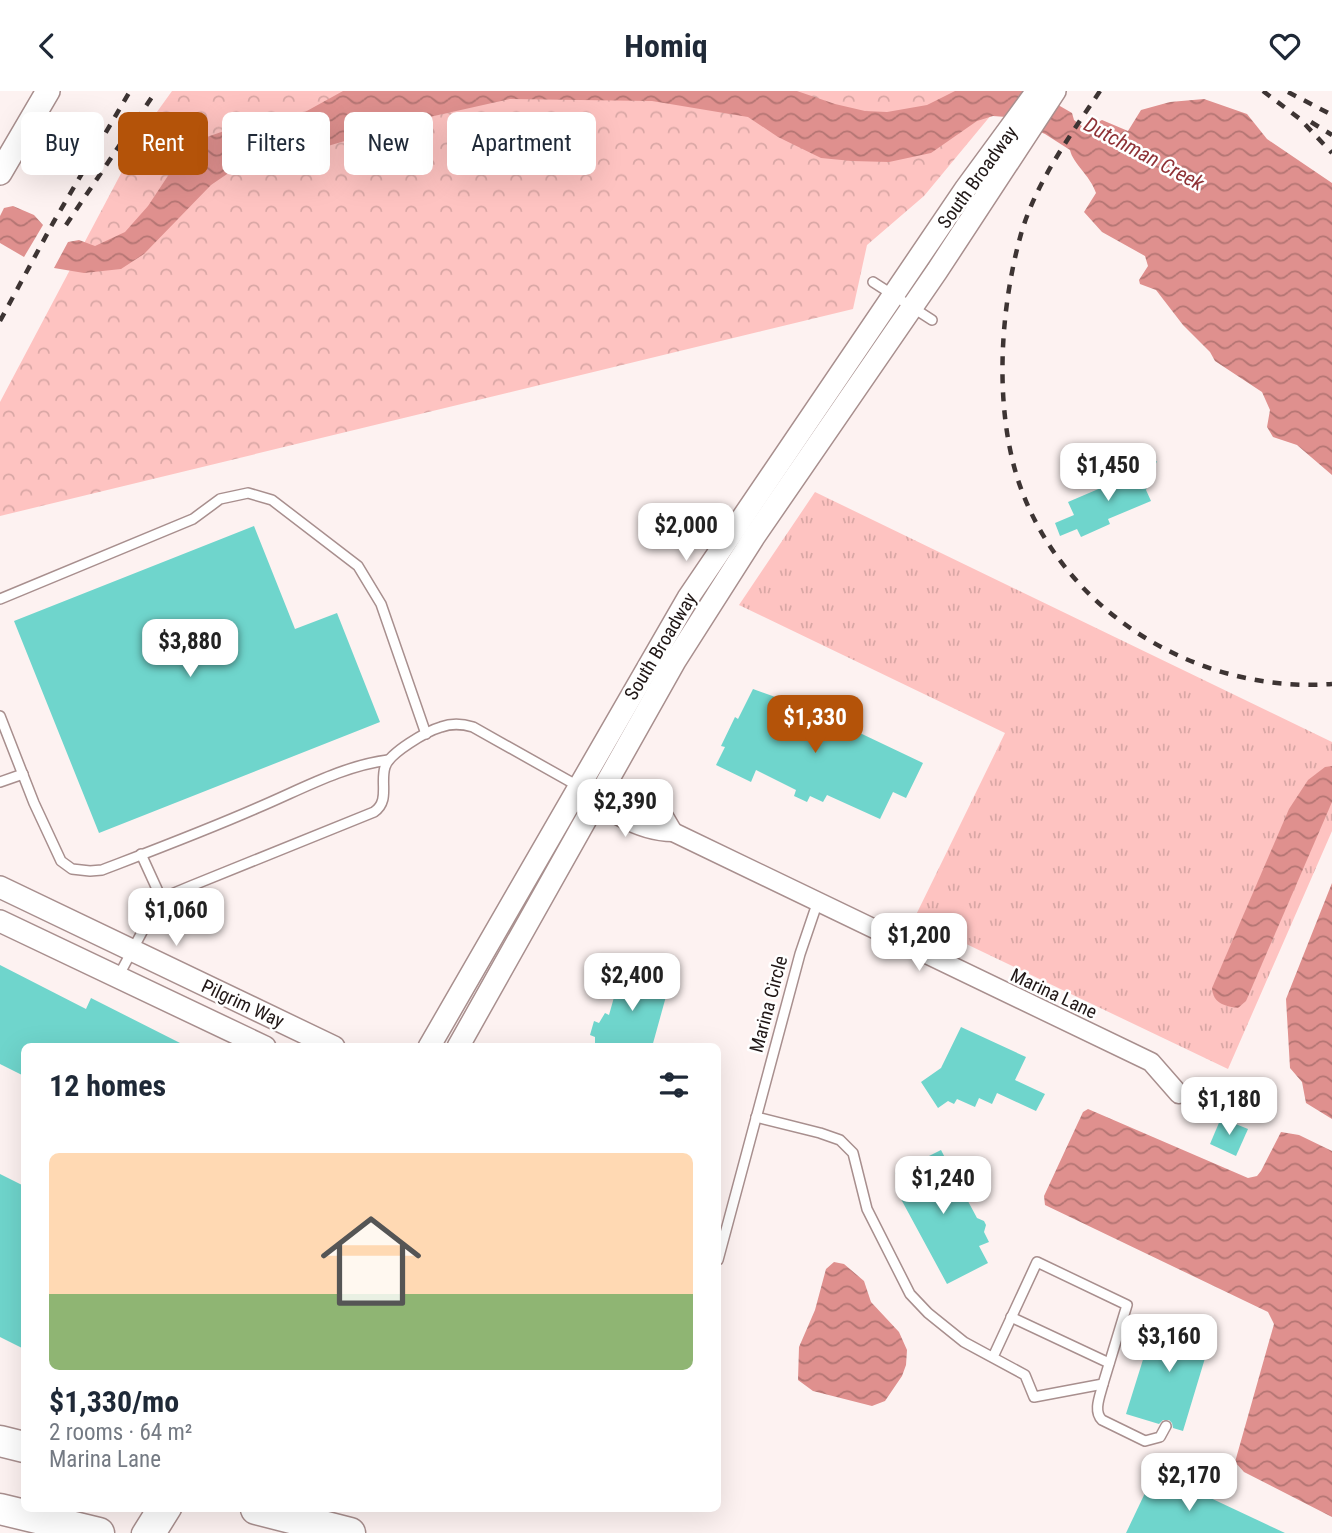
<!DOCTYPE html>
<html lang="en">
<head>
<meta charset="utf-8">
<style>
  :root { --surface:#fff; --page:#f6f6f7; --text:#1f2937; --muted:#747a83; --line:#e0e1e3; --accent:#b45309 }
  body { margin:0; font-family:"Roboto Condensed",sans-serif; background:var(--page); color:var(--text); height:100vh; display:flex; flex-direction:column; font-size:26px; white-space:nowrap }
  * { box-sizing:border-box; margin:0 }
  p { font-size:23px; color:var(--muted) }
  .icon { flex:none; width:38px; height:38px; fill:none; stroke:currentColor; stroke-width:2; stroke-linecap:round; stroke-linejoin:round }
  .map { position:relative; flex:1; overflow:hidden }
  .side { position:absolute; left:21px; top:952px; width:700px; height:469px; display:flex; flex-direction:column; background:var(--surface); border-radius:10px; box-shadow:0 7px 28px #0002 }
  .side>* { flex:none }
  .hud { position:absolute; left:21px; top:21px; width:700px; height:63px; display:flex; gap:14px }
  .price { position:absolute; translate:-50% -60px; padding:0 16px; border-radius:14px; background:#fff; color:#222; font-size:23px; line-height:46px; filter:drop-shadow(0 2px 4px #0008) }
  .price::after { content:''; position:absolute; left:50%; top:42px; width:21px; height:16px; margin-left:-10px; background:inherit; clip-path:polygon(0 0,100% 0,50% 100%) }
  .price.current { background:var(--accent); color:#fff }
  ul { padding:0; list-style:none }
  li { display:grid; align-content:center; gap:14px; height:371px; padding:0 28px }
  li+li { border-top:2px solid var(--line) }
  li span { display:grid; place-items:center; height:217px; border-radius:10px; color:#555 }
  li>.icon { margin-inline-start:auto }
  span .icon { width:126px; height:126px; fill:#fffc; stroke-width:1 }
  li b { font-size:30px }
  h2 { display:flex; justify-content:space-between; align-items:center; height:84px; padding:0 28px; font-size:30px }
  .pill { padding:0 24px; border-radius:10px; background:var(--surface); box-shadow:0 7px 28px #0002; font-size:24px; line-height:63px }
  .pill.current { background:var(--accent); color:#fff }
  header { display:flex; justify-content:space-between; align-items:center; height:91px; padding:0 28px; background:var(--surface); font-size:32px; font-weight:700 }
  .map>svg:first-child { display:block }
  .grass { fill:url(#grass-tufts) }
  .forest { fill:url(#forest-crowns) }
  .water { fill:url(#water-waves) }
  .building { fill:#6fd5cc }
  .lines { fill:none; stroke-linecap:round; stroke-linejoin:round }
  .service-casing { stroke:#a88f8e; stroke-width:12 }
  .minor-casing { stroke:#a88f8e; stroke-width:21 }
  .tertiary-casing { stroke:#a88f8e; stroke-width:24 }
  .secondary-casing { stroke:#a88f8e; stroke-width:26 }
  .motorway-casing { stroke:#a88f8e; stroke-width:33 }
  .service { stroke:#fff; stroke-width:9 }
  .minor { stroke:#fff; stroke-width:18 }
  .tertiary { stroke:#fff; stroke-width:21 }
  .secondary { stroke:#fff; stroke-width:23 }
  .motorway { stroke:#fff; stroke-width:30 }
  .rail { stroke:#3d3433; stroke-width:4.5; stroke-dasharray:9 9; stroke-linecap:butt }
  .labels { text-anchor:middle; stroke-width:5; stroke-linejoin:round; paint-order:stroke }
  .street-label { font-size:19px; fill:#201716; stroke:#fff }
  .water-label { font-size:21px; font-style:italic; fill:#8f3236; stroke:#fff }
</style>
</head>
<body>
<header><svg class="icon" aria-label="back" viewBox="0 0 24 24"><path d="M15 5l-7 7 7 7"/></svg>Homiq<svg class="icon" aria-label="heart" viewBox="0 0 24 24"><path d="M12 20l-8-8c-3-5 5-10 8-4 3-6 11-1 8 4z"/></svg></header>
<div class="map">
<svg width="1332" height="1442" viewBox="0 0 1332 1442">
  <defs>
    <pattern id="grass-tufts" width="24" height="20" patternUnits="userSpaceOnUse" patternTransform="scale(1.75)"><rect width="24" height="20" fill="#fec3c1"/><path d="M3 7l-1-3M5 7V3M7 7l1-3M15 17l-1-3M17 17v-4M19 17l1-3" fill="none" stroke="#d9a7a5"/></pattern>
    <pattern id="forest-crowns" width="20" height="18" patternUnits="userSpaceOnUse" patternTransform="scale(1.75)"><rect width="20" height="18" fill="#fec3c1"/><path d="M2 6a3 3 0 1 1 6 0M12 15a3 3 0 1 1 6 0" fill="none" stroke="#d9a7a5"/></pattern>
    <pattern id="water-waves" width="16" height="10" patternUnits="userSpaceOnUse" patternTransform="scale(1.75)"><rect width="16" height="10" fill="#df908e"/><path d="M0 5q4-4 8 0t8 0" fill="none" stroke="#b47573"/></pattern>
  </defs>
  <rect width="100%" height="100%" fill="#fdf2f1"/>
  <path class="grass" d="M815 401 1332 651V740L1228 978 914 828 1005 642 739 514Z"/>
  <path class="forest" d="M172 0H1011L924 105 867 154 853 218 0 425V311L144 39Z"/>
  <g class="water">
    <path d="M343 0H797L835 13 865 20 887 21 927 14 955 0H1034L1072 22 1074 29 1083 36 1092 34 1102 29 1128 40 1141 19 1170 11 1204 8 1247 23 1267 48 1332 92V384L1297 354 1273 346 1267 336 1270 319 1262 301 1215 270 1210 261 1183 234 1156 199 1140 193 1139 189 1148 175 1145 165 1102 141 1084 121 1096 102C1090 84 1073 73 1070 59L1045 43 1006 26 993 25 977 30 931 62 889 71 852 70 821 67 778 46 748 26 652 10 510 8 416 29 321 57 249 68 211 94 144 163 121 178 84 182 54 177 68 151 79 149 95 155 125 141 148 115 183 62 204 47 265 26 305 21Z"/>
    <path d="M13 115 34 124 43 134 24 166 0 152V125L4 117Z"/>
    <path d="M1332 675V711L1246 910 1238 917C1224 915 1213 912 1212 897L1289 718 1308 689 1325 676Z"/>
    <path d="M1332 792V1028L1306 1012 1302 991 1290 977 1286 908Z"/>
    <path d="M1088 1018 1248 1087 1257 1085 1261 1080 1281 1041 1299 1044 1332 1060V1426L1244 1381 1235 1371 1274 1233 1268 1221 1045 1114 1044 1105 1083 1021Z"/>
    <path d="M834 1171 844 1173 864 1190 871 1211 899 1241 907 1259 906 1274 902 1285 885 1310 872 1315 813 1300 798 1289 799 1256 815 1219 826 1178Z"/>
  </g>
  <g class="building">
    <path d="M1157 370 1146 399 1151 410 1108 428 1110 433 1081 446 1077 438 1060 445 1055 432 1074 424 1068 411 1131 384 1132 380Z"/>
    <path d="M254 435 295 538 337 522 380 631 99 742 14 530Z"/>
    <path d="M753 598 781 608 782 605 923 672 906 707 893 701 880 728 827 704 823 711 810 705 807 711 794 705 796 699 756 679 751 691 716 674 725 656 721 655 735 626 738 628Z"/>
    <path d="M0 874 86 918 91 907 188 956H24V985L0 973Z"/>
    <path d="M622 878 670 891 652 956H595V946L590 944 594 930 599 932 605 922 609 924Z"/>
    <path d="M961 936 1026 966 1015 989 1045 1003 1036 1020 997 1002 992 1013 979 1007 975 1016 957 1008 954 1013 948 1010 938 1017 921 991 941 977Z"/>
    <path d="M1221 1027 1248 1038 1236 1065 1210 1053Z"/>
    <path d="M941 1059 955 1086 965 1089 962 1099 977 1127 984 1130 986 1134 984 1141 989 1151 979 1155 988 1172 947 1193 895 1097 898 1096 896 1092 899 1090 895 1082Z"/>
    <path d="M0 1083 24 1095V1258L0 1246Z"/>
    <path d="M1156 1227 1212 1244 1183 1340 1173 1337 1172 1332 1169 1329H1163L1159 1333 1126 1323Z"/>
    <path d="M1155 1381 1285 1442H1126Z"/>
  </g>
  <g class="lines">
    <defs>
      <g id="service">
        <path d="M873 191 932 229"/>
        <path d="M0 508 193 428 220 408 248 402 272 409 358 475 381 513 426 643"/>
        <path d="M0 625 34 712 61 770 72 778 90 780 102 779C154 759 207 739 257 717 300 699 342 675 388 669"/>
        <path d="M0 691 23 683"/>
        <path d="M141 763 162 809"/>
        <path d="M118 886 157 813 167 805 191 795 374 721C390 710 380 692 385 676 389 662 427 640 441 636 452 632 463 633 473 636L578 695"/>
        <path d="M756 1026 820 1042 840 1049 853 1062 867 1118 910 1203 928 1222 964 1251 1025 1284 1034 1306 1103 1293 1127 1214 1037 1171 993 1266"/>
        <path d="M718 1169 800 863 818 810"/>
        <path d="M1011 1226 1109 1272"/>
        <path d="M1103 1293C1100 1305 1093 1320 1102 1329L1145 1350 1160 1346 1166 1335"/>
      </g>
      <g id="minor">
        <path d="M587 700C600 706 607 718 619 725 635 734 655 741 673 741L1151 971 1179 1003"/>
        <path d="M598 705 627 706 663 724 673 741"/>
        <path d="M141 1442 156 1418"/>
        <path d="M157 1442 172 1418"/>
      </g>
      <g id="tertiary">
        <path d="M0 796 334 956"/>
        <path d="M0 830 265 956"/>
        <path d="M429 956 688 507 966 97 1037 0"/>
        <path d="M458 956 675 570 754 446 937 180 1055 0"/>
      </g>
      <path id="secondary" d="M0 82 48 0"/>
      <g id="motorway">
        <path d="M0 1350 24 1356"/>
        <path d="M0 1418 99 1442"/>
        <path d="M256 1418 350 1442"/>
      </g>
    </defs>
    <use href="#service" class="service-casing"/>
    <use href="#minor" class="minor-casing"/>
    <use href="#tertiary" class="tertiary-casing"/>
    <use href="#secondary" class="secondary-casing"/>
    <use href="#motorway" class="motorway-casing"/>
    <use href="#service" class="service"/>
    <use href="#minor" class="minor"/>
    <use href="#tertiary" class="tertiary"/>
    <use href="#secondary" class="secondary"/>
    <use href="#motorway" class="motorway"/>
    <g class="rail">
      <path d="M1100 0C1070 45 1036 91 1021 143 1000 218 994 314 1018 389 1061 520 1197 603 1332 593"/>
      <path d="M1263 0 1300 28 1332 62"/>
      <path d="M1288 1 1332 24"/>
      <path d="M1311 31 1332 44"/>
      <path d="M66 134 156 0"/>
      <path d="M0 230 53 132 130 0"/>
    </g>
  </g>
  <g class="labels">
    <g class="street-label">
      <text transform="translate(977 86) rotate(-54)" y="7">South Broadway</text>
      <text transform="translate(660 555) rotate(-59)" y="7">South Broadway</text>
      <text transform="translate(1054 902) rotate(25)" y="7">Marina Lane</text>
      <text transform="translate(243 912) rotate(25)" y="7">Pilgrim Way</text>
      <text transform="translate(768 913) rotate(-75)" y="7">Marina Circle</text>
    </g>
    <g class="water-label">
      <text transform="translate(1144 63) rotate(28)" y="7">Dutchman Creek</text>
    </g>
  </g>
</svg>
<b class="price" style="left:1108px;top:412px">$1,450</b>
<b class="price" style="left:686px;top:472px">$2,000</b>
<b class="price" style="left:190px;top:588px">$3,880</b>
<b class="price current" style="left:815px;top:664px">$1,330</b>
<b class="price" style="left:625px;top:748px">$2,390</b>
<b class="price" style="left:176px;top:857px">$1,060</b>
<b class="price" style="left:919px;top:882px">$1,200</b>
<b class="price" style="left:632px;top:922px">$2,400</b>
<b class="price" style="left:1229px;top:1046px">$1,180</b>
<b class="price" style="left:943px;top:1125px">$1,240</b>
<b class="price" style="left:1169px;top:1283px">$3,160</b>
<b class="price" style="left:1189px;top:1422px">$2,170</b>
<div class="hud">
<a class="pill">Buy</a>
<a class="pill current">Rent</a>
<a class="pill">Filters</a>
<a class="pill">New</a>
<a class="pill">Apartment</a>
</div>
<section class="side">
<h2>12 homes<svg class="icon" aria-label="filters" viewBox="0 0 24 24"><path d="M4 7h16M4 17h16"/><circle cx="9" cy="7" r="2"/><circle cx="15" cy="17" r="2"/></svg></h2>
<ul>
<li><span style="background:linear-gradient(#ffd9b3 65%,#8fb573 0)"><svg class="icon" aria-label="home" viewBox="0 0 24 24"><path d="M3 11l9-7 9 7M6 9v11h12V9"/></svg></span><div><b>$1,330/mo</b><p>2 rooms · 64 m²</p><p>Marina Lane</p></div></li>
</ul>
</section>
</div>
</body>
</html>
